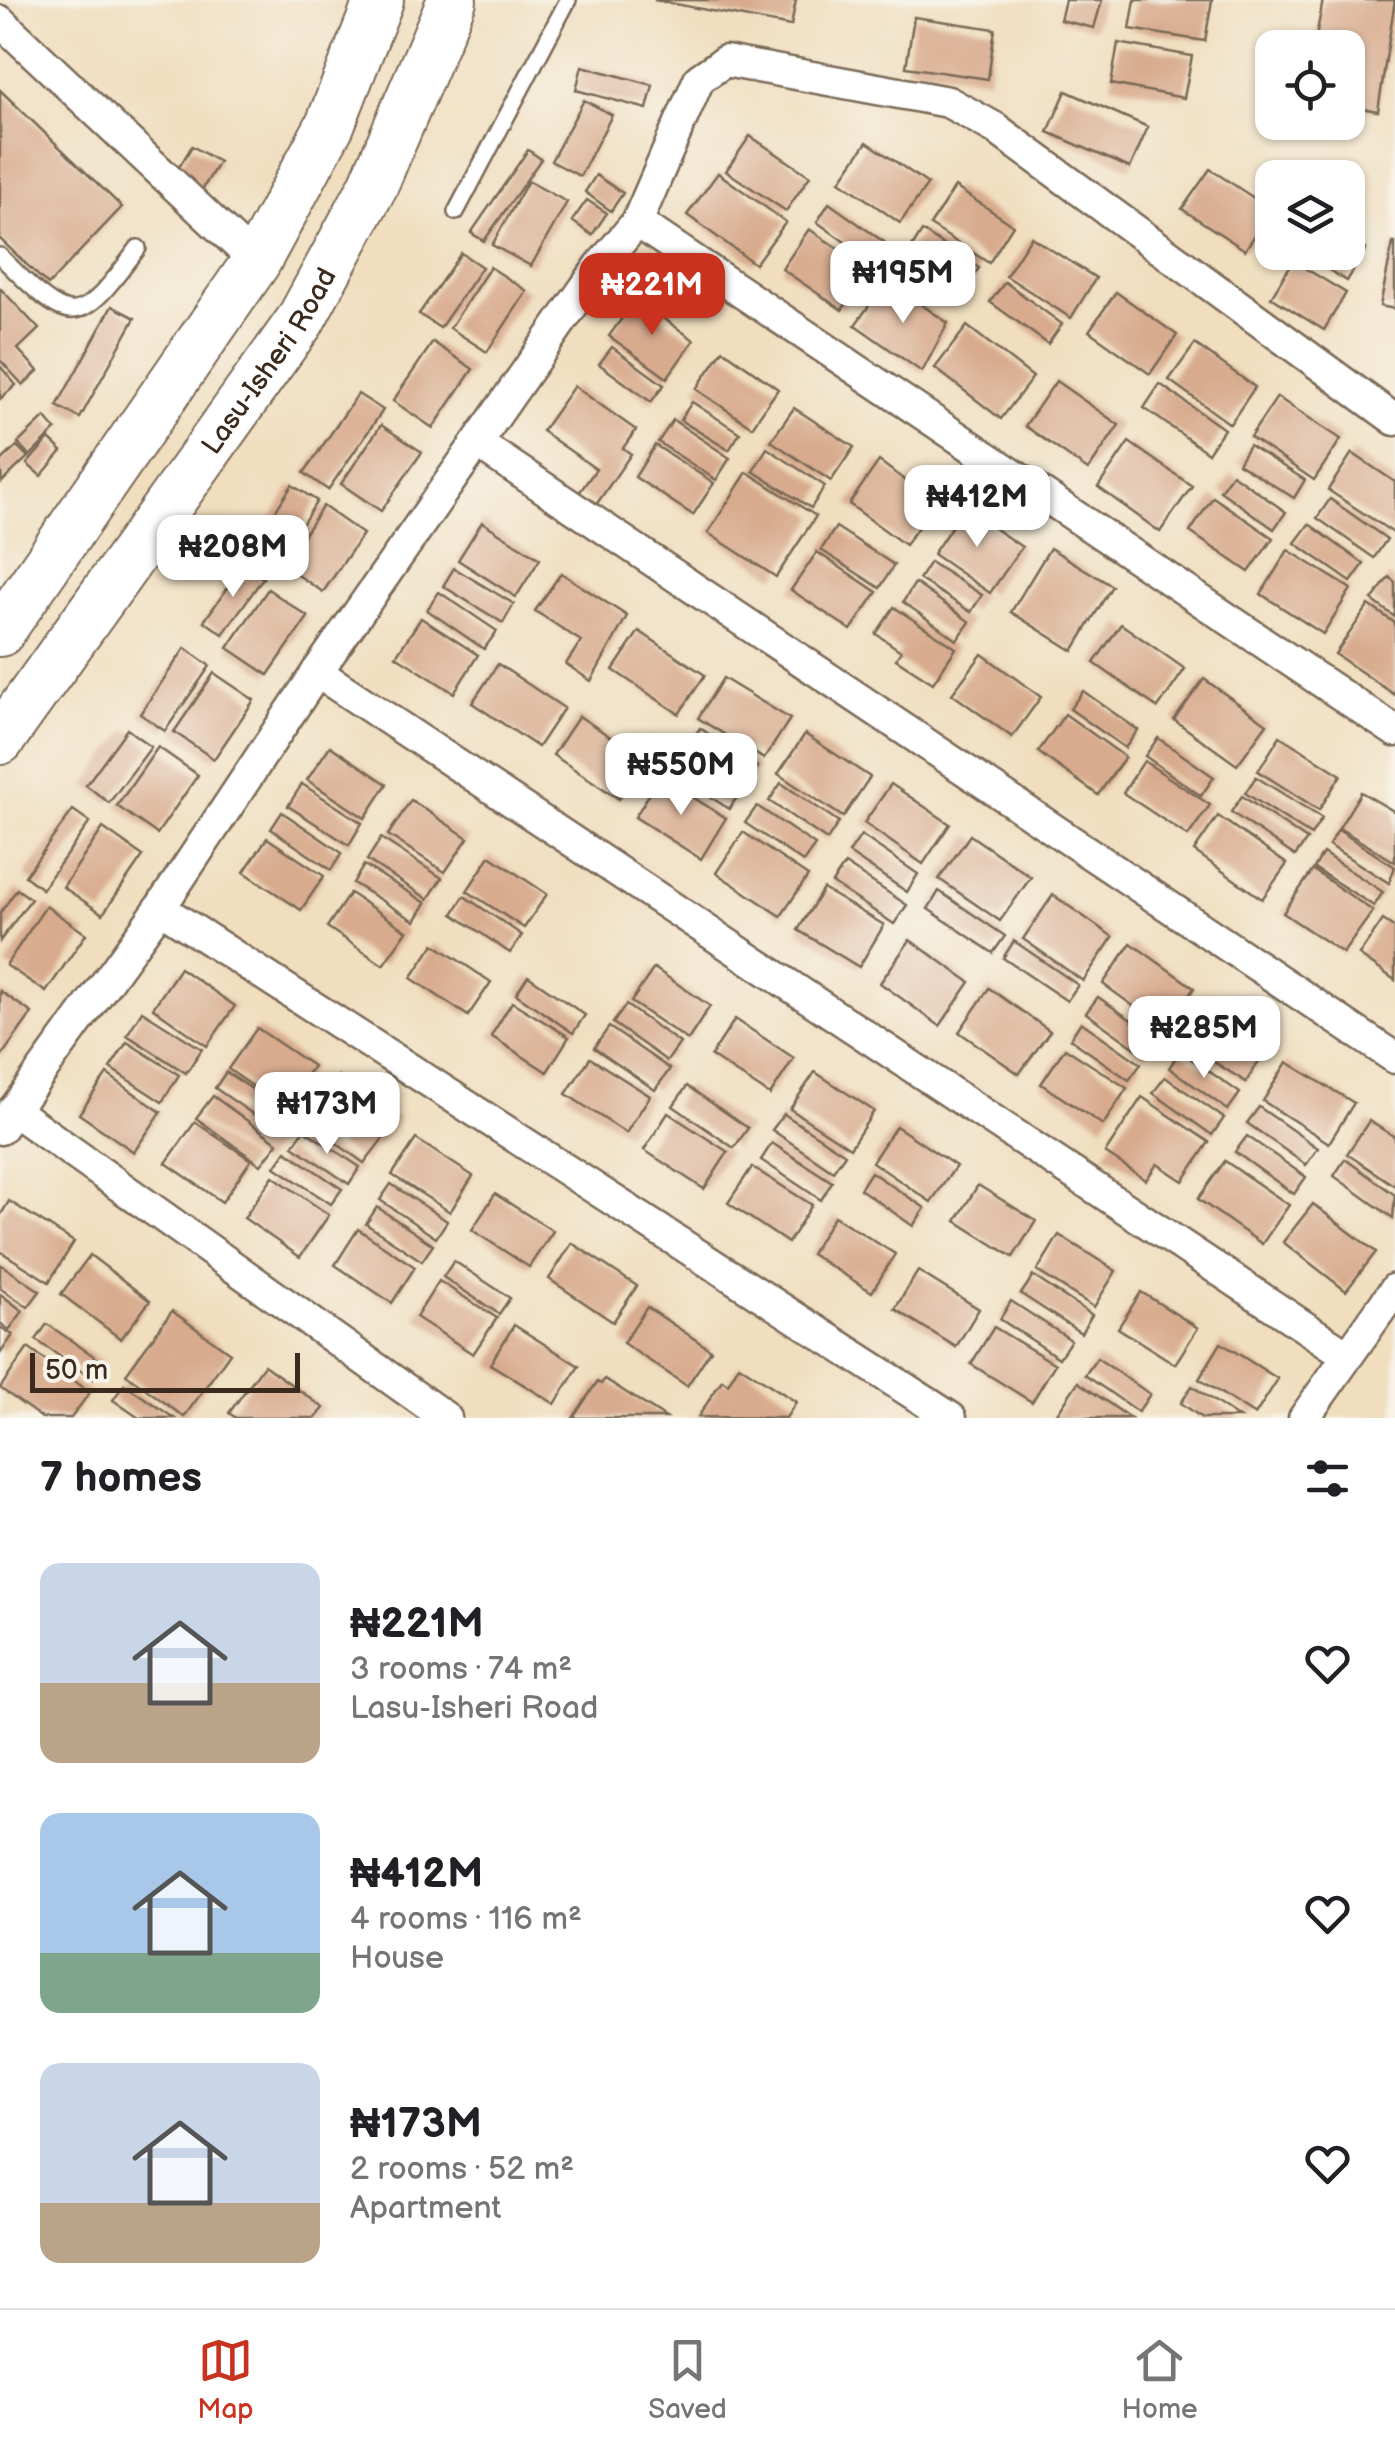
<!DOCTYPE html>
<html lang="en">
<head>
<meta charset="utf-8">
<style>
  :root { --surface:#fff; --page:#f2f2f2; --text:#202124; --muted:#757577; --line:#e0e0e0; --accent:#c8321e }
  body { margin:0; font-family:"Balsamiq Sans",sans-serif; background:var(--page); color:var(--text); height:100vh; display:flex; flex-direction:column; font-size:38px; white-space:nowrap }
  * { box-sizing:border-box; margin:0 }
  p { font-size:32px; color:var(--muted) }
  .icon { flex:none; width:55px; height:55px; fill:none; stroke:currentColor; stroke-width:2; stroke-linecap:round; stroke-linejoin:round }
  .map { position:relative; height:1418px; overflow:hidden }
  .drawer { display:flex; flex-direction:column; background:var(--surface); flex:1 }
  .drawer>* { flex:none }
  .controls { position:absolute; left:1255px; top:30px; display:grid; gap:20px }
  .controls a { display:grid; place-items:center; width:110px; height:110px; border-radius:20px; background:var(--surface); box-shadow:0 2px 8px #0004; font-size:50px }
  .scale { position:absolute; left:30px; bottom:25px; width:270px; box-sizing:border-box; padding-left:10px; border:5px solid #3b2a1e; border-top:0; font-size:28px; line-height:35px; white-space:nowrap; color:#3b2a1e; -webkit-text-stroke:8px #f7f3e8; paint-order:stroke }
  .price { position:absolute; translate:-50% -85px; padding:0 22px; border-radius:20px; background:#fff; color:#222; font-size:32px; line-height:65px; filter:drop-shadow(0 2px 5px #0008) }
  .price::after { content:''; position:absolute; left:50%; top:60px; width:30px; height:22px; margin-left:-15px; background:inherit; clip-path:polygon(0 0,100% 0,50% 100%) }
  .price.active { background:var(--accent); color:#fff }
  ul { padding:0; list-style:none }
  li { display:flex; align-items:center; gap:30px; height:250px; padding:0 40px }
  li span { display:grid; place-items:center; flex:none; width:280px; height:200px; border-radius:20px; color:#555 }
  li>.icon { margin-inline-start:auto }
  span .icon { width:120px; height:120px; fill:#fffc; stroke-width:1 }
  li b { font-size:42px }
  h2 { display:flex; justify-content:space-between; align-items:center; height:120px; padding:0 40px; font-size:42px }
  .tab-bar { display:flex; justify-content:space-around; align-items:center; height:140px; border-top:2px solid var(--line); background:var(--surface); font-size:28px; color:var(--muted) }
  .tab-bar a { display:grid; justify-items:center; gap:5px }
  .tab-bar .active { color:var(--accent) }
  .map>svg:first-child { display:block }
  .building { fill:#d8ab8e }
  .lines { fill:none; stroke-linecap:round; stroke-linejoin:round }
  .service-casing { stroke:#7a6956; stroke-width:20 }
  .minor-casing { stroke:#7a6956; stroke-width:35 }
  .primary-casing { stroke:#7a6956; stroke-width:52 }
  .service { stroke:#fff; stroke-width:15 }
  .minor { stroke:#fff; stroke-width:30 }
  .primary { stroke:#fff; stroke-width:48 }
  .labels { text-anchor:middle; stroke-width:10; stroke-linejoin:round; paint-order:stroke }
  .street-label { font-size:28px; fill:#3b2a1e; stroke:#f7f3e8 }
</style>
</head>
<body>
<div class="map">
<svg width="1395" height="1418" viewBox="0 0 1395 1418">
  <rect width="100%" height="100%" fill="#f7f3e8"/>
  <filter id="ink" filterUnits="userSpaceOnUse"><feTurbulence type="fractalNoise" baseFrequency=".01" numOctaves="2"/><feDisplacementMap in="SourceGraphic" scale="20" xChannelSelector="R" yChannelSelector="G"/><feConvolveMatrix kernelMatrix="1 2 1 2 8 2 1 2 1" color-interpolation-filters="sRGB"/></filter>
  <filter id="wash" filterUnits="userSpaceOnUse"><feTurbulence type="fractalNoise" baseFrequency=".0048" numOctaves="4" result="noise"/><feDisplacementMap in="SourceGraphic" scale="40" xChannelSelector="R" yChannelSelector="G"/><feGaussianBlur stdDeviation="2.25" result="paint"/><feColorMatrix in="noise" values="0 0 0 0 0 0 0 0 0 0 0 0 0 0 0 0 0 1.4 0 .05"/><feComposite in="paint" operator="in"/></filter>
  <g filter="url(#wash)">
    <rect width="100%" height="100%" fill="#f0debf"/>
    <g id="blocks">
      <g class="building">
        <path d="M654 0H796L791 26Z"/>
        <path d="M1065 0H1102L1094 28 1060 20Z"/>
        <path d="M1135 0H1212L1205 41 1130 29Z"/>
        <path d="M1323 0H1395L1378 111 1348 106V48H1314Z"/>
        <path d="M914 17 995 29 988 79 906 67Z"/>
        <path d="M1118 43 1192 56 1184 98 1111 84Z"/>
        <path d="M582 66 653 85 647 109 576 90Z"/>
        <path d="M0 90 122 207 48 285 0 239Z"/>
        <path d="M1066 91 1148 127 1130 168 1048 132Z"/>
        <path d="M584 100 612 115 580 176 551 161Z"/>
        <path d="M750 136 810 176 786 211 726 171Z"/>
        <path d="M867 142 928 184 900 223 840 181Z"/>
        <path d="M192 146 219 162 200 193 173 177Z"/>
        <path d="M528 150 541 159 484 241 471 233Z"/>
        <path d="M1210 169 1272 210 1245 250 1182 209Z"/>
        <path d="M718 173 786 222 755 264 687 215Z"/>
        <path d="M596 175 623 193 611 211 585 192Z"/>
        <path d="M528 181 567 202 531 266 492 245Z"/>
        <path d="M955 187 1013 225 989 263 930 225Z"/>
        <path d="M587 200 607 213 592 235 572 221Z"/>
        <path d="M829 203 884 242 870 260 817 222Z"/>
        <path d="M809 229 870 270 842 310 782 269Z"/>
        <path d="M922 231 979 268 965 289 909 252Z"/>
        <path d="M1031 237 1096 278 1071 318 1006 276Z"/>
        <path d="M1348 237 1366 249 1347 281 1299 252H1348Z"/>
        <path d="M1393 243H1395V309L1380 306Z"/>
        <path d="M461 253 482 267 440 328 419 314Z"/>
        <path d="M1293 261 1346 293 1324 330 1271 297Z"/>
        <path d="M490 267 527 291 487 352 450 328Z"/>
        <path d="M887 281 948 323 922 372 855 325Z"/>
        <path d="M1005 282 1062 324 1048 344 990 302Z"/>
        <path d="M0 288 39 329 18 349 38 371 23 385 0 360Z"/>
        <path d="M1116 292 1177 335 1150 374 1089 331Z"/>
        <path d="M636 299 694 340 667 378 609 336Z"/>
        <path d="M112 306 135 318 80 418 57 406Z"/>
        <path d="M967 326 1033 377 1001 419 935 368Z"/>
        <path d="M433 342 473 369 433 428 393 401Z"/>
        <path d="M1195 344 1255 387 1230 424 1169 380Z"/>
        <path d="M612 347 664 385 651 402 599 364Z"/>
        <path d="M723 350 778 389 752 427 696 389Z"/>
        <path d="M0 366 16 385 0 399Z"/>
        <path d="M1056 381 1119 425 1088 470 1025 426Z"/>
        <path d="M1160 384 1224 429 1208 453 1144 408Z"/>
        <path d="M574 386 636 430 623 448 631 454 596 505 579 493 596 469 542 431Z"/>
        <path d="M358 394 383 410 328 490 304 473Z"/>
        <path d="M1277 397 1341 439 1314 480 1250 437Z"/>
        <path d="M692 402 740 433 729 450 680 420Z"/>
        <path d="M794 408 854 447 831 481 771 441Z"/>
        <path d="M45 417 56 430 30 456 18 443Z"/>
        <path d="M673 420 730 458 716 480 658 442Z"/>
        <path d="M381 425 422 452 381 511 341 484Z"/>
        <path d="M49 439 62 451 41 476 27 464Z"/>
        <path d="M1129 442 1192 486 1160 532 1098 487Z"/>
        <path d="M655 445 714 483 693 515 635 477Z"/>
        <path d="M1249 445 1305 480 1294 498 1238 463Z"/>
        <path d="M17 446 28 457 2 482 0 462Z"/>
        <path d="M767 448 825 486 811 508 753 471Z"/>
        <path d="M1352 453 1395 482V534L1328 490Z"/>
        <path d="M879 461 936 503 905 545 849 504Z"/>
        <path d="M747 472 816 516 776 577 708 533Z"/>
        <path d="M1232 474 1286 512 1274 529 1220 491Z"/>
        <path d="M292 485 317 501 280 559 255 543Z"/>
        <path d="M1213 497 1273 538 1249 572 1190 532Z"/>
        <path d="M1330 499 1387 539 1374 558 1317 518Z"/>
        <path d="M323 506 363 534 323 592 283 565Z"/>
        <path d="M964 508 1022 547 990 593 933 554Z"/>
        <path d="M482 522 540 559 516 597 458 560Z"/>
        <path d="M1309 524 1364 564 1351 582 1295 543Z"/>
        <path d="M836 527 894 565 880 588 821 550Z"/>
        <path d="M1050 548 1112 586 1073 651 1011 612Z"/>
        <path d="M1288 550 1351 589 1323 634 1261 594Z"/>
        <path d="M817 552 877 592 851 630 791 590Z"/>
        <path d="M930 562 982 595 971 612 919 579Z"/>
        <path d="M244 565 263 578 223 634 204 621Z"/>
        <path d="M454 568 514 604 503 623 443 586Z"/>
        <path d="M561 573 627 616 591 681 566 664 581 641 535 611Z"/>
        <path d="M1389 577 1395 582V617L1372 600Z"/>
        <path d="M915 583 970 622 957 640 903 602Z"/>
        <path d="M268 589 308 617 268 675 228 648Z"/>
        <path d="M439 592 497 631 484 649 427 610Z"/>
        <path d="M1369 605 1395 623V695L1335 654Z"/>
        <path d="M894 607 956 648 933 683 896 659 901 651 876 634Z"/>
        <path d="M421 618 478 655 454 693 396 656Z"/>
        <path d="M1121 624 1185 669 1158 708 1094 663Z"/>
        <path d="M639 631 705 675 679 714 613 670Z"/>
        <path d="M185 648 210 666 165 731 140 714Z"/>
        <path d="M982 654 1041 697 1012 737 952 694Z"/>
        <path d="M498 664 564 708 538 747 472 703Z"/>
        <path d="M214 673 254 700 214 759 174 732Z"/>
        <path d="M723 678 790 719 764 759 698 718Z"/>
        <path d="M1204 679 1267 724 1237 765 1174 720Z"/>
        <path d="M1083 691 1138 730 1125 748 1070 709Z"/>
        <path d="M1065 714 1125 757 1098 795 1038 752Z"/>
        <path d="M579 716 645 760 619 799 553 755Z"/>
        <path d="M700 728 758 767 746 785 688 746Z"/>
        <path d="M127 729 151 747 109 803 86 785Z"/>
        <path d="M805 734 870 777 843 817 778 774Z"/>
        <path d="M1280 736 1341 775 1319 810 1258 771Z"/>
        <path d="M1158 738 1214 777 1201 796 1145 756Z"/>
        <path d="M330 746 387 784 365 818 307 780Z"/>
        <path d="M158 747 198 775 157 834 117 806Z"/>
        <path d="M683 753 741 791 729 809 671 771Z"/>
        <path d="M1144 761 1210 805 1188 836 1123 793Z"/>
        <path d="M660 777 726 818 701 859 635 817Z"/>
        <path d="M1256 777 1322 818 1311 835 1245 793Z"/>
        <path d="M781 783 839 822 827 840 769 801Z"/>
        <path d="M302 784 362 823 349 845 288 806Z"/>
        <path d="M891 784 950 824 923 864 864 823Z"/>
        <path d="M1361 792 1395 812V862L1339 828Z"/>
        <path d="M1242 796 1307 840 1295 856 1231 812Z"/>
        <path d="M411 800 468 838 445 872 388 835Z"/>
        <path d="M757 806 815 845 803 862 745 823Z"/>
        <path d="M73 810 90 822 42 889 25 876Z"/>
        <path d="M282 812 342 853 331 870 271 829Z"/>
        <path d="M1218 816 1287 864 1262 899 1194 851Z"/>
        <path d="M103 828 143 856 103 914 63 887Z"/>
        <path d="M1338 830 1395 867 1389 883 1329 845Z"/>
        <path d="M743 832 808 876 781 916 716 873Z"/>
        <path d="M861 835 918 874 907 892 849 853Z"/>
        <path d="M970 835 1031 877 1000 921 939 879Z"/>
        <path d="M267 838 324 876 301 910 244 872Z"/>
        <path d="M381 838 442 878 428 899 367 860Z"/>
        <path d="M1323 853 1383 892 1374 906 1314 868Z"/>
        <path d="M490 856 547 894 524 928 467 891Z"/>
        <path d="M845 864 907 905 894 924 832 883Z"/>
        <path d="M364 865 426 903 415 921 353 883Z"/>
        <path d="M1313 870 1373 911 1343 953 1283 913Z"/>
        <path d="M17 889 31 899 0 941V913Z"/>
        <path d="M823 889 884 925 859 967 798 930Z"/>
        <path d="M939 891 1005 936 993 953 928 909Z"/>
        <path d="M350 893 407 931 383 965 327 927Z"/>
        <path d="M1053 895 1113 937 1083 981 1023 939Z"/>
        <path d="M464 896 522 935 510 953 453 914Z"/>
        <path d="M46 906 86 934 46 992 6 965Z"/>
        <path d="M1383 920 1395 928V980L1359 955Z"/>
        <path d="M910 940 970 982 940 1026 880 983Z"/>
        <path d="M1014 941 1078 985 1067 1001 1003 958Z"/>
        <path d="M1131 943 1194 988 1165 1029 1103 984Z"/>
        <path d="M434 944 491 982 468 1016 411 978Z"/>
        <path d="M180 968 235 1006 207 1046 153 1008Z"/>
        <path d="M654 968 710 1006 688 1040 631 1002Z"/>
        <path d="M528 976 585 1015 573 1033 516 994Z"/>
        <path d="M989 988 1050 1031 1019 1074 959 1032Z"/>
        <path d="M0 991 32 1013 0 1058Z"/>
        <path d="M1098 997 1157 1038 1145 1055 1086 1013Z"/>
        <path d="M512 1002 569 1037 547 1072 491 1036Z"/>
        <path d="M1209 1004 1271 1042 1246 1082 1184 1043Z"/>
        <path d="M626 1005 680 1043 667 1061 613 1023Z"/>
        <path d="M142 1011 202 1049 186 1073 127 1035Z"/>
        <path d="M735 1019 794 1058 770 1095 711 1056Z"/>
        <path d="M1081 1022 1141 1064 1129 1080 1070 1039Z"/>
        <path d="M609 1027 670 1069 655 1090 594 1048Z"/>
        <path d="M257 1028 313 1066 284 1108 228 1069Z"/>
        <path d="M127 1042 179 1075 162 1102 110 1068Z"/>
        <path d="M1065 1048 1127 1088 1103 1125 1041 1084Z"/>
        <path d="M1180 1051 1240 1093 1228 1110 1169 1068Z"/>
        <path d="M590 1058 650 1096 626 1133 566 1094Z"/>
        <path d="M1287 1062 1354 1103 1329 1143 1263 1101Z"/>
        <path d="M226 1072 282 1109 270 1126 215 1088Z"/>
        <path d="M815 1072 874 1111 850 1148 790 1109Z"/>
        <path d="M107 1074 161 1112 134 1152 79 1114Z"/>
        <path d="M338 1076 398 1119 364 1163 308 1123Z"/>
        <path d="M1165 1077 1224 1118 1212 1135 1153 1093Z"/>
        <path d="M687 1086 748 1128 734 1148 673 1106Z"/>
        <path d="M213 1096 278 1143 261 1165 196 1118Z"/>
        <path d="M1142 1097 1209 1142 1183 1181 1157 1164 1146 1180 1105 1153Z"/>
        <path d="M1259 1107 1318 1148 1306 1165 1247 1123Z"/>
        <path d="M668 1113 728 1152 704 1189 644 1150Z"/>
        <path d="M784 1114 845 1154 833 1171 772 1130Z"/>
        <path d="M1369 1121 1395 1137V1186L1347 1154Z"/>
        <path d="M195 1122 251 1160 222 1202 166 1163Z"/>
        <path d="M896 1126 956 1166 931 1202 872 1162Z"/>
        <path d="M304 1130 360 1167 349 1184 293 1146Z"/>
        <path d="M1247 1136 1306 1177 1294 1194 1235 1152Z"/>
        <path d="M416 1139 473 1176 450 1212 392 1175Z"/>
        <path d="M772 1143 832 1182 821 1200 761 1160Z"/>
        <path d="M286 1151 342 1189 331 1204 275 1167Z"/>
        <path d="M1345 1159 1395 1195 1393 1218 1334 1176Z"/>
        <path d="M1225 1161 1289 1205 1262 1244 1198 1199Z"/>
        <path d="M752 1167 812 1205 788 1243 728 1203Z"/>
        <path d="M871 1172 925 1208 913 1226 860 1189Z"/>
        <path d="M273 1176 329 1215 300 1257 244 1218Z"/>
        <path d="M391 1184 447 1221 436 1238 380 1200Z"/>
        <path d="M978 1185 1036 1221 1013 1257 956 1221Z"/>
        <path d="M495 1194 553 1231 529 1267 472 1230Z"/>
        <path d="M9 1201 74 1242 49 1282 0 1251V1216Z"/>
        <path d="M1313 1204 1376 1252 1346 1291 1283 1242Z"/>
        <path d="M377 1207 433 1245 422 1261 366 1224Z"/>
        <path d="M834 1216 895 1254 872 1292 811 1254Z"/>
        <path d="M358 1229 415 1267 392 1303 335 1265Z"/>
        <path d="M1059 1235 1116 1271 1094 1307 1037 1271Z"/>
        <path d="M572 1243 637 1286 613 1322 549 1279Z"/>
        <path d="M90 1255 150 1301 121 1339 61 1294Z"/>
        <path d="M454 1261 510 1298 499 1314 443 1277Z"/>
        <path d="M0 1264 40 1291 28 1307 0 1288Z"/>
        <path d="M918 1271 979 1309 956 1347 895 1309Z"/>
        <path d="M1033 1276 1092 1315 1081 1333 1021 1294Z"/>
        <path d="M439 1281 497 1318 473 1354 416 1317Z"/>
        <path d="M1141 1292 1198 1328 1175 1364 1118 1328Z"/>
        <path d="M0 1294 23 1311 9 1330 0 1323Z"/>
        <path d="M1011 1301 1071 1340 1059 1358 1000 1319Z"/>
        <path d="M647 1307 711 1350 687 1386 623 1343Z"/>
        <path d="M172 1311 230 1353 184 1417 126 1374Z"/>
        <path d="M47 1324 104 1363 93 1379 36 1340Z"/>
        <path d="M514 1325 579 1366 555 1404 490 1364Z"/>
        <path d="M0 1327 13 1335 0 1354Z"/>
        <path d="M994 1327 1055 1364 1032 1402 971 1364Z"/>
        <path d="M1221 1343 1278 1379 1255 1415 1199 1379Z"/>
        <path d="M28 1348 90 1392 71 1418H42L0 1388Z"/>
        <path d="M1097 1358 1150 1394 1138 1412 1085 1375Z"/>
        <path d="M264 1365 324 1408 316 1418H236L229 1413Z"/>
        <path d="M739 1365 796 1402 786 1418 698 1417 722 1380 728 1384Z"/>
        <path d="M605 1379 666 1418H573L597 1382 601 1384Z"/>
        <path d="M1078 1382 1130 1418H1054Z"/>
        <path d="M124 1384 174 1418H139L113 1400Z"/>
        <path d="M1192 1386 1239 1418H1202L1181 1403Z"/>
      </g>
    </g>
  </g>
  <g filter="url(#ink)">
    <use href="#blocks" fill-opacity="0" stroke="#7a6956" stroke-width="2.5"/>
    <g class="lines">
      <defs>
        <g id="service">
          <path d="M456 212 568 0"/>
          <path d="M0 256C73 329 77 330 138 248"/>
        </g>
        <g id="minor">
          <path d="M0 21 256 262"/>
          <path d="M637 222 1395 731"/>
          <path d="M477 443 1395 1058"/>
          <path d="M317 672 1347 1355"/>
          <path d="M160 908 951 1418"/>
          <path d="M13 1110 446 1418"/>
          <path d="M0 1129 160 908 317 672 600 266 637 222 699 79 725 61 948 102 995 128 1395 420"/>
          <path d="M1304 1418 1395 1289"/>
        </g>
        <g id="primary">
          <path d="M0 632 256 262 330 125 379 0"/>
          <path id="s1" d="M0 740 300 321 373 186 452 0"/>
        </g>
      </defs>
      <use href="#service" class="service-casing"/>
      <use href="#minor" class="minor-casing"/>
      <use href="#primary" class="primary-casing"/>
      <use href="#service" class="service"/>
      <use href="#minor" class="minor"/>
      <use href="#primary" class="primary"/>
    </g>
  </g>
  <g class="labels">
    <g class="street-label">
      <text dy="10" stroke="none"><textPath href="#s1" startOffset="465">Lasu-Isheri Road</textPath></text>
    </g>
  </g>
</svg>
<div class="controls">
<a><svg class="icon" aria-label="locate" viewBox="0 0 24 24"><circle cx="12" cy="12" r="6"/><path d="M12 2v4M12 18v4M2 12h4M18 12h4"/></svg></a>
<a><svg class="icon" aria-label="layers" viewBox="0 0 24 24"><path d="M12 4l9 5-9 5-9-5zM3 14l9 5 9-5"/></svg></a>
</div>
<div class="scale">50 m</div>
<b class="price" style="left:903px;top:326px">₦195M</b>
<b class="price active" style="left:652px;top:338px">₦221M</b>
<b class="price" style="left:977px;top:550px">₦412M</b>
<b class="price" style="left:233px;top:600px">₦208M</b>
<b class="price" style="left:681px;top:818px">₦550M</b>
<b class="price" style="left:1204px;top:1081px">₦285M</b>
<b class="price" style="left:327px;top:1157px">₦173M</b>
</div>
<section class="drawer">
<h2>7 homes<svg class="icon" aria-label="filters" viewBox="0 0 24 24"><path d="M4 7h16M4 17h16"/><circle cx="9" cy="7" r="2"/><circle cx="15" cy="17" r="2"/></svg></h2>
<ul>
<li><span style="background:linear-gradient(#c9d6e8 60%,#b9a48a 0)"><svg class="icon" aria-label="home" viewBox="0 0 24 24"><path d="M3 11l9-7 9 7M6 9v11h12V9"/></svg></span><div><b>₦221M</b><p>3 rooms · 74 m²</p><p>Lasu-Isheri Road</p></div><svg class="icon" aria-label="heart" viewBox="0 0 24 24"><path d="M12 20l-8-8c-3-5 5-10 8-4 3-6 11-1 8 4z"/></svg></li>
<li><span style="background:linear-gradient(#a9c7e8 70%,#7fa58c 0)"><svg class="icon" aria-label="home" viewBox="0 0 24 24"><path d="M3 11l9-7 9 7M6 9v11h12V9"/></svg></span><div><b>₦412M</b><p>4 rooms · 116 m²</p><p>House</p></div><svg class="icon" aria-label="heart" viewBox="0 0 24 24"><path d="M12 20l-8-8c-3-5 5-10 8-4 3-6 11-1 8 4z"/></svg></li>
<li><span style="background:linear-gradient(#c9d6e8 70%,#b9a48a 0)"><svg class="icon" aria-label="home" viewBox="0 0 24 24"><path d="M3 11l9-7 9 7M6 9v11h12V9"/></svg></span><div><b>₦173M</b><p>2 rooms · 52 m²</p><p>Apartment</p></div><svg class="icon" aria-label="heart" viewBox="0 0 24 24"><path d="M12 20l-8-8c-3-5 5-10 8-4 3-6 11-1 8 4z"/></svg></li>
</ul>
</section>
<nav class="tab-bar">
<a class="active"><svg class="icon" aria-label="map" viewBox="0 0 24 24"><path d="M3 6l6-2 6 2 6-2v14l-6 2-6-2-6 2zM9 4v14M15 6v14"/></svg>Map</a>
<a><svg class="icon" aria-label="saved" viewBox="0 0 24 24"><path d="M7 4h10v16l-5-4-5 4z"/></svg>Saved</a>
<a><svg class="icon" aria-label="home" viewBox="0 0 24 24"><path d="M3 11l9-7 9 7M6 9v11h12V9"/></svg>Home</a>
</nav>
</body>
</html>
